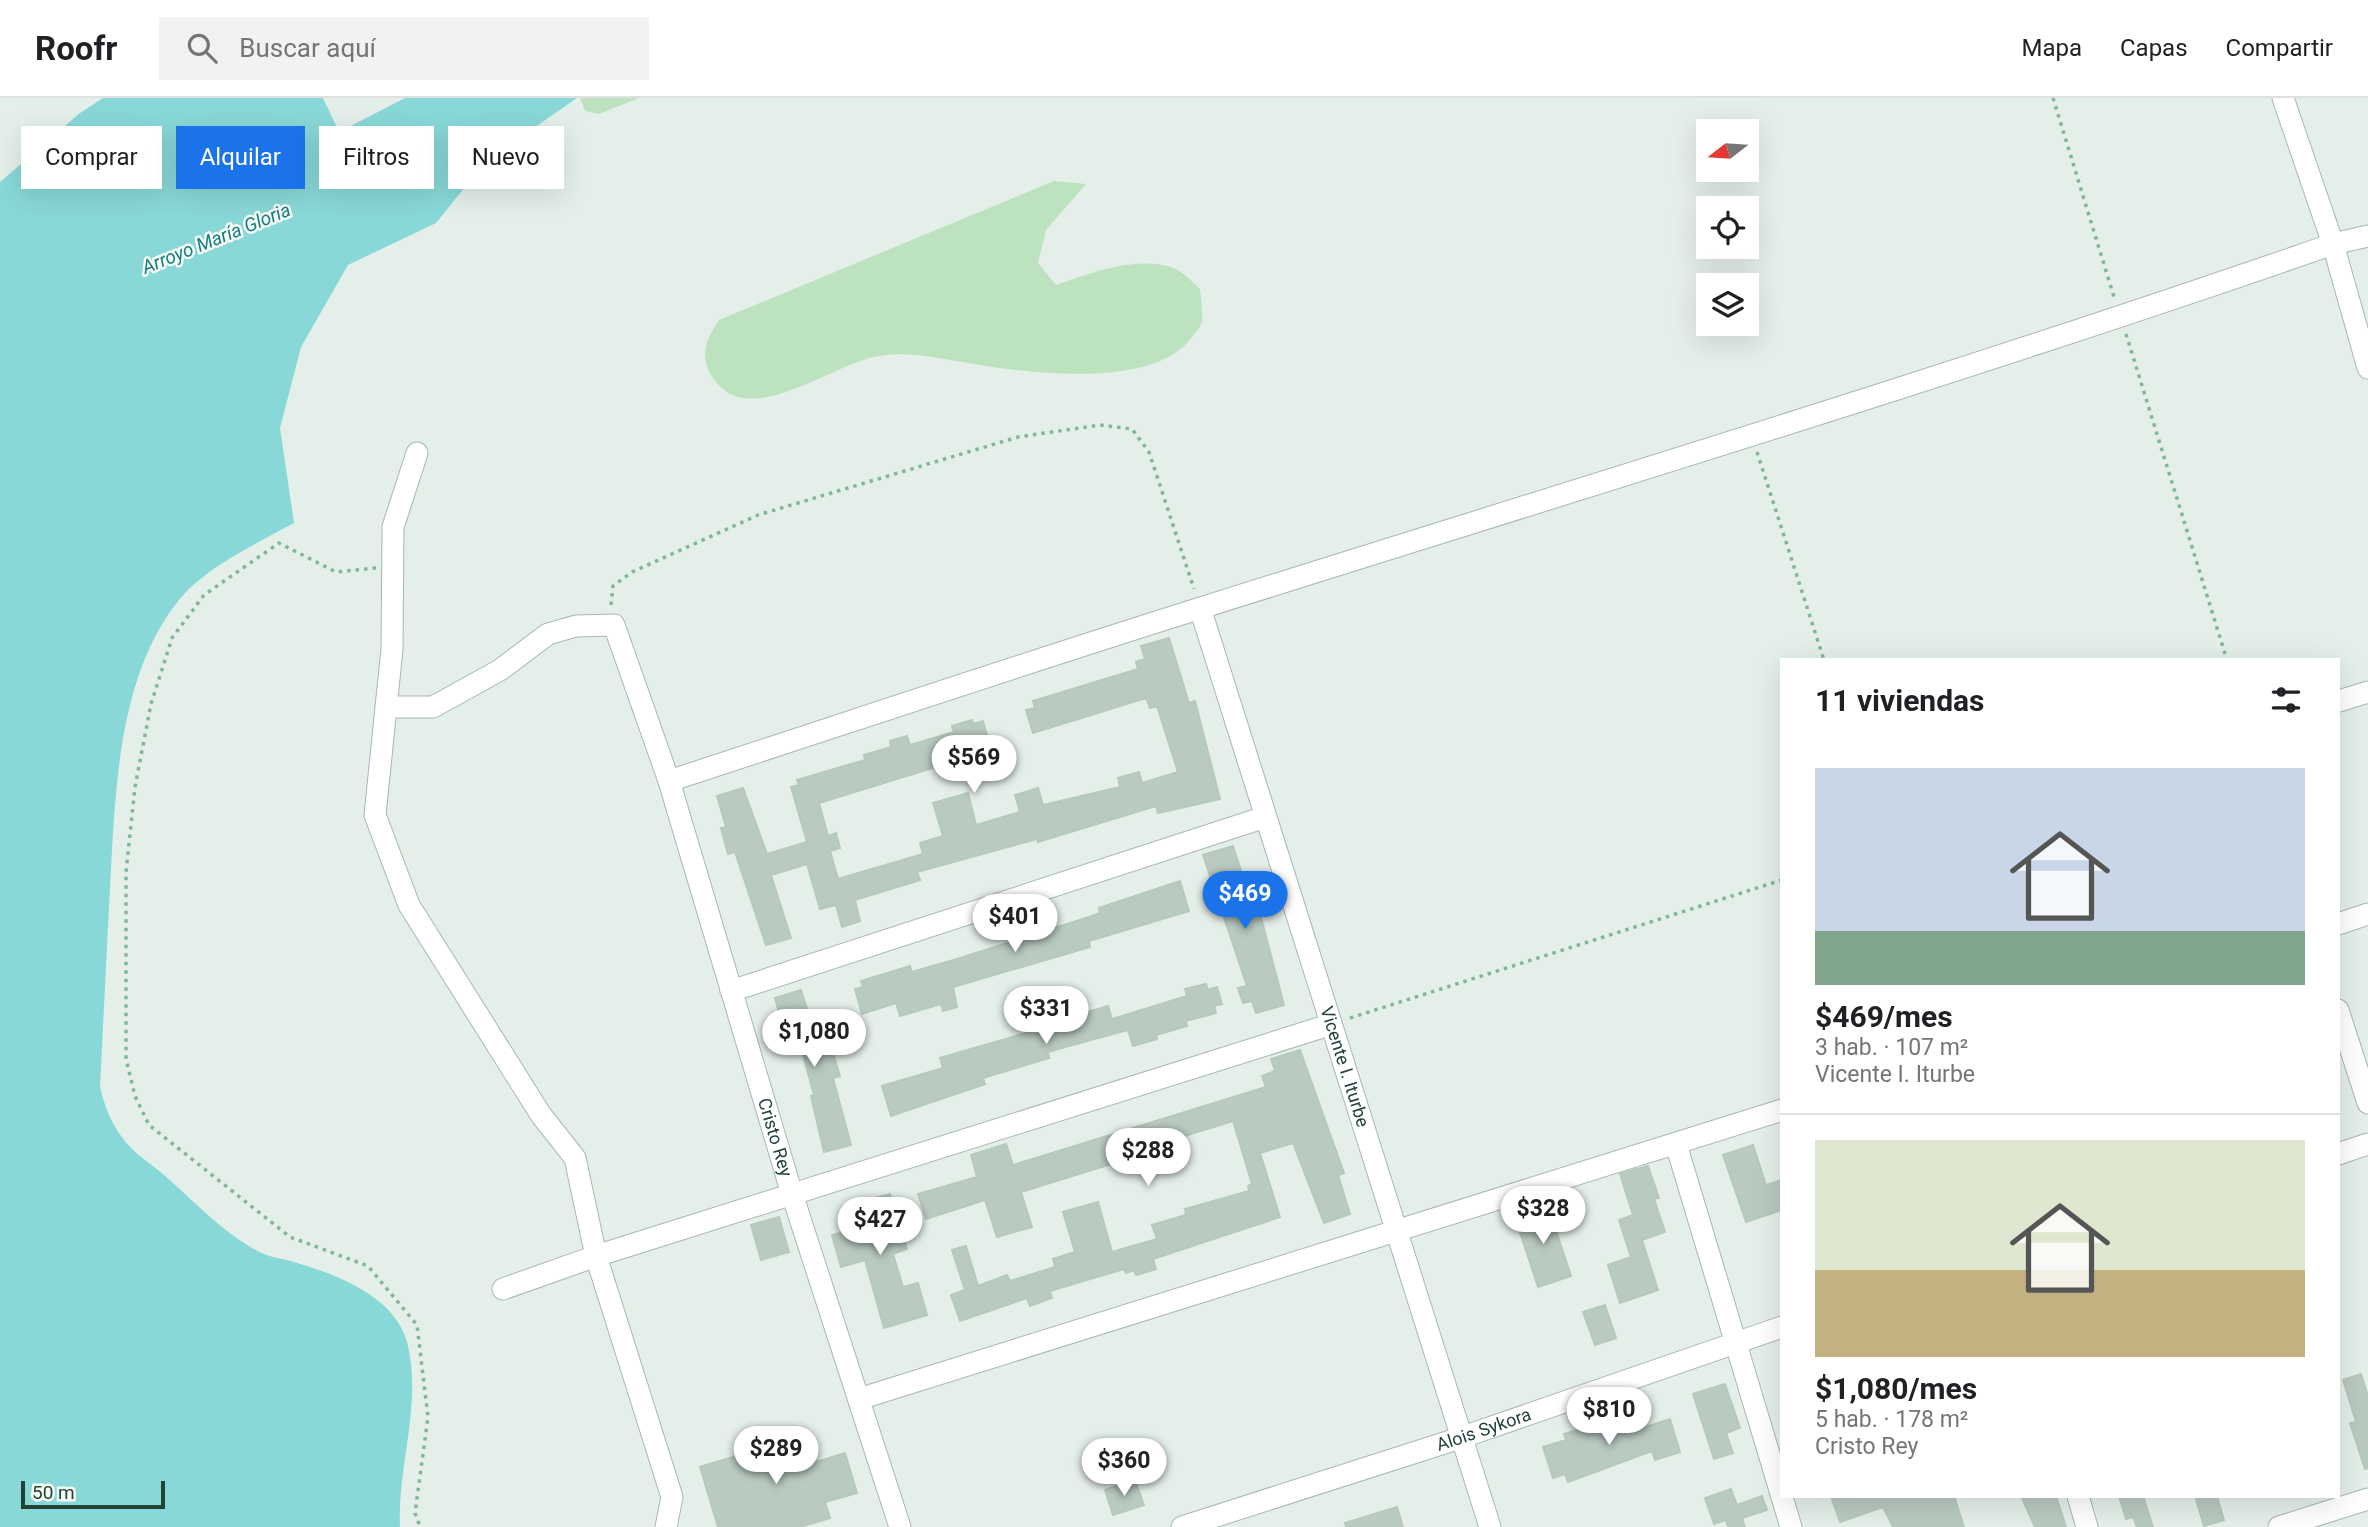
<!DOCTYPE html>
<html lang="es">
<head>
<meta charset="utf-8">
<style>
  :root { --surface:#fff; --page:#f2f2f2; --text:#202124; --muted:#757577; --line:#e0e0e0; --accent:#1a73e8 }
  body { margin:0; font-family:Roboto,sans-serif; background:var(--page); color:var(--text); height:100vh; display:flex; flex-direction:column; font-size:26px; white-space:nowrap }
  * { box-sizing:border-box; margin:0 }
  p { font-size:23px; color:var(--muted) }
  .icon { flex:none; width:38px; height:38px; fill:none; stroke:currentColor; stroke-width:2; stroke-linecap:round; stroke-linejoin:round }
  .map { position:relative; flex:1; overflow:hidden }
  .details { position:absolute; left:1780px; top:560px; width:560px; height:840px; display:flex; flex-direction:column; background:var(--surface); border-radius:0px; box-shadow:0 7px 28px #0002 }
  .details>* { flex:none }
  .top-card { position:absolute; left:21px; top:28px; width:665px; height:63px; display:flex; gap:14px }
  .needle { width:46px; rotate:253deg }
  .buttons { position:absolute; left:1696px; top:21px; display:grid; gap:14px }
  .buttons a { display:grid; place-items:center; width:63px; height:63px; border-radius:0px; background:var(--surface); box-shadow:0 7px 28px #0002; font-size:35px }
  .scale { position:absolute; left:21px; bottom:18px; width:144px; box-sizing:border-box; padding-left:7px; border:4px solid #224334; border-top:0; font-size:19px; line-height:24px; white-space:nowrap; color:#224334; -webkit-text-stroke:5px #f6fbf7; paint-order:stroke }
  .price { position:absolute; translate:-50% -60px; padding:0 16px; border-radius:24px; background:#fff; color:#222; font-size:23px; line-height:46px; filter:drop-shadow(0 2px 4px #0008) }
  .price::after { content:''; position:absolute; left:50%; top:42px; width:21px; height:16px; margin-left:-10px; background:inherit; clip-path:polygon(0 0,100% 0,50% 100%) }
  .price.active { background:var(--accent); color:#fff }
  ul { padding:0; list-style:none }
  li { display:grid; align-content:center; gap:14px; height:371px; padding:0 35px }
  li+li { border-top:2px solid var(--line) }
  li span { display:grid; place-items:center; height:217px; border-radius:0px; color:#555 }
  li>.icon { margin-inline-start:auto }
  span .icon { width:126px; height:126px; fill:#fffc; stroke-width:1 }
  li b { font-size:30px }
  h2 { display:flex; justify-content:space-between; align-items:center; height:84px; padding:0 35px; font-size:30px }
  .chip { padding:0 24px; border-radius:0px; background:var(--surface); box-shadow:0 7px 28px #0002; font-size:24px; line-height:63px }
  .chip.active { background:var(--accent); color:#fff }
  header { display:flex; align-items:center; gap:42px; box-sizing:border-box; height:98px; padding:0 35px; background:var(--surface); border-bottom:2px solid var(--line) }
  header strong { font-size:33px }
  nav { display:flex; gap:38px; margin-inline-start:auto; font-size:24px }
  .search { width:490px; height:63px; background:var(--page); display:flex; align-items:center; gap:18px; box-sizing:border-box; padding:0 24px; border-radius:0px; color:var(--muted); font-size:26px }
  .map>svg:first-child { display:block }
  .green { fill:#bce2c0 }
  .water { fill:#88d8d7 }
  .building { fill:#b9cac1; stroke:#b6c9be; stroke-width:2 }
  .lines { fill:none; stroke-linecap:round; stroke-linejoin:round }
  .minor-casing { stroke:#a7b8af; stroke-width:23 }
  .path { stroke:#82b59d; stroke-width:3.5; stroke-dasharray:3.5 5; stroke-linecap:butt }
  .minor { stroke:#fff; stroke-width:21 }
  .labels { text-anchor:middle; stroke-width:5; stroke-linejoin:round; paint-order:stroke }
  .street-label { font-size:18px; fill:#224334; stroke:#f6fbf7 }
  .water-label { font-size:19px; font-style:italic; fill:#157f7f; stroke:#f6fbf7 }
</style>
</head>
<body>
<header>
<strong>Roofr</strong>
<div class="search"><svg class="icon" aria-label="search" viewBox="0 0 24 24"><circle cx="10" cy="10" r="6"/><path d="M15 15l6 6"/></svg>Buscar aquí</div>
<nav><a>Mapa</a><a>Capas</a><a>Compartir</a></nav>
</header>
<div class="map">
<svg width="2368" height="1429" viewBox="0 0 2368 1429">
  <rect width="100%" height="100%" fill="#e5efe9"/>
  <g class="green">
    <path d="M580 0H639L599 16 585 13Z"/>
    <path d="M1054 83 1086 86 1046 132 1038 165 1056 187C1091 175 1137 157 1174 170 1183 174 1192 184 1200 191 1201 201 1203 213 1202 223 1201 229 1195 235 1191 240 1154 292 1024 275 968 265 936 260 906 252 874 259 837 267 776 310 738 299 717 293 699 267 707 245 709 237 715 229 719 222Z"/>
  </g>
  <path class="water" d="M103 0H323L339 34 405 0H577L511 46 465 89 436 125 348 167 301 249 280 330 294 425C258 445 205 469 179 502 114 582 115 709 109 808 106 869 103 929 100 989 105 1010 111 1025 124 1042 134 1055 151 1066 164 1077 194 1103 227 1139 264 1156 273 1160 285 1161 294 1164 335 1176 395 1198 407 1244 423 1306 397 1367 400 1429H0V84L80 15Z"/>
  <g class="building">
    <path d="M1169 540 1189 605 1195 603 1220 701 1158 715 1156 708 1038 744 1037 741 917 774 920 782 855 802 860 823 842 829 836 807 820 811 807 766 771 777 791 840 766 847 735 754 728 756 721 730 726 729 717 698 743 690 767 756 807 744 791 689 799 687 797 682 865 662 864 657 891 649 890 643 907 638 910 647 954 634 952 628 972 622 973 626 983 623 992 655 962 661 819 705 828 738 836 735 840 750 830 753 838 781 923 756 920 745 943 738 933 705 968 695 976 727 1020 714 1015 697 1038 690 1043 707 1120 689 1118 680 1139 674 1142 685 1178 674 1157 608 1150 610 1146 600 1033 635 1026 612 1035 610 1033 603 1138 571 1136 564 1145 561 1141 548Z"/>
    <path d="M1233 748 1254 813 1259 812 1284 907 1256 915 1252 903 1243 905 1238 890 1247 888 1203 757Z"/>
    <path d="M1180 783 1189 813 1089 843 1090 849 953 889 957 909 943 913 941 906 900 918 896 905 862 916 855 891 863 889 861 883 910 868 912 874 957 861 1092 818 1100 815 1099 810Z"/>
    <path d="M1206 886 1208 892 1217 889 1222 906 1214 908 1216 915 1186 923 1187 928 1156 937 1157 941 1133 948 1128 932 1094 941 1048 954 1049 960 983 980 985 986 891 1018 882 988 943 970 940 960 1053 927 1049 915 1072 908 1075 918 1108 908 1112 921 1187 898 1185 891Z"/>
    <path d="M801 892 822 958 833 955 840 978 833 980 851 1047 824 1054 811 998 814 997 802 953 793 956 792 950 776 954 773 940 785 937 775 900Z"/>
    <path d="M1300 952 1344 1075 1338 1077 1350 1116 1324 1125 1293 1045 1260 1055 1280 1119 1153 1161 1156 1171 1136 1177 1134 1172 1126 1175 1124 1171 1050 1193 1052 1200 1030 1208 1027 1200 960 1223 951 1197 965 1192 952 1152 966 1148 978 1188 1007 1177 1010 1183 1055 1169 1053 1161 1075 1154 1063 1114 1098 1104 1112 1154 1157 1141 1152 1127 1186 1117 1185 1111 1249 1093 1248 1088 1252 1086 1233 1023 1152 1048 1153 1053 1021 1094 1032 1129 997 1139 985 1102 926 1121 918 1096 977 1079 971 1057 1006 1046 1013 1067 1266 989 1262 978 1275 973 1271 961Z"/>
    <path d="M1753 1047 1766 1087 1782 1082V1112L1746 1124 1723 1057Z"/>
    <path d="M1648 1068 1659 1100 1654 1101 1665 1134 1642 1142 1658 1192 1620 1205 1608 1167 1631 1159 1619 1122 1633 1117 1620 1076Z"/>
    <path d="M890 1096 907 1151 893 1156 903 1189 918 1185 927 1217 884 1230 865 1162 841 1169 832 1137 849 1133 842 1109Z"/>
    <path d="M1548 1108 1571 1178 1538 1189 1515 1119Z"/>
    <path d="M779 1119 789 1154 761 1162 751 1127Z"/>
    <path d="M1605 1207 1616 1240 1595 1247 1583 1214Z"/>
    <path d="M2361 1276 2368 1298V1370L2365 1371 2350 1325 2356 1324 2343 1282Z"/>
    <path d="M1725 1286 1740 1330 1726 1335 1733 1355 1714 1361 1693 1296Z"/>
    <path d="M1631 1316 1637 1332 1670 1321 1680 1354 1655 1362 1652 1353 1568 1384 1565 1376 1553 1380 1543 1349 1566 1342 1564 1336Z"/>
    <path d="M805 1337 813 1365 845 1355 857 1395 825 1404 830 1420 800 1429H718L700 1369Z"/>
    <path d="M1135 1382 1144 1407 1113 1417 1105 1392Z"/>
    <path d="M1731 1391 1737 1407 1762 1398 1767 1412 1742 1420 1745 1429H1728L1726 1422 1714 1426 1705 1400Z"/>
    <path d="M1831 1398H1954L1964 1429H1893L1883 1409 1840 1424Z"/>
    <path d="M2021 1398H2056L2066 1429H2035Z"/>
    <path d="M2119 1398H2143L2153 1429H2137L2133 1419 2126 1421Z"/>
    <path d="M2195 1398H2217L2224 1422 2204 1428Z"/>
    <path d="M1397 1409 1403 1429H1346L1345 1425Z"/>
  </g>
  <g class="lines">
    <defs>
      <g id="minor">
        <path d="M2283 0 2333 146 2368 270"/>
        <path d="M417 355 393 429 392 551 375 717 409 807 541 1017 575 1060 596 1158 672 1399 666 1429"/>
        <path id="s1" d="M1200 510 1490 1429"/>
        <path d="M2339 603 2368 594"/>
        <path id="s2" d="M386 609H433L500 572 548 536 576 528 614 527 669 683 792 1096 900 1429"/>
        <path d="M669 683C847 625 1025 565 1204 509 1581 390 1959 276 2333 146L2368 138"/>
        <path d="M2338 826 2368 816"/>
        <path d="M731 893 1265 719"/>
        <path d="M2338 912 2368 1005"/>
        <path d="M1676 1046 1791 1429"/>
        <path d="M2338 1056 2368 1046"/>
        <path d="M503 1191 596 1158 1329 927"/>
        <path d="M859 1301 1782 1012"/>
        <path d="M2078 1398 2087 1429"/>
        <path id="s3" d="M1182 1429 1460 1340 1782 1229"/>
        <path d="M2279 1429 2368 1401"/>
      </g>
    </defs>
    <use href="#minor" class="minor-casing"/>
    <g class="path">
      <path d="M2053 0 2114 199"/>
      <path d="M2126 236 2227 562"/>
      <path d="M1757 354 1824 562"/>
      <path d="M376 470 336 474 279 445 204 497 172 540 151 606 135 689 126 774V961L135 998 149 1027 290 1139 368 1168 417 1227 428 1319 415 1415 420 1429"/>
      <path d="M611 507 613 488 632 474 758 417 1018 339 1100 327 1132 331 1149 354 1194 491"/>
      <path d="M1350 920 1782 782"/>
    </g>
    <use href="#minor" class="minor"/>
  </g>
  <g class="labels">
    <g class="street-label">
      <text dy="6" stroke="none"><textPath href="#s1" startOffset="481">Vicente I. Iturbe</textPath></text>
      <text dy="6" stroke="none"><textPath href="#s2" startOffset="788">Cristo Rey</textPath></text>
      <text dy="6" stroke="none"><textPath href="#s3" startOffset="317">Alois Sykora</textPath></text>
    </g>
    <g class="water-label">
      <text transform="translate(216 140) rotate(-22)" y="7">Arroyo María Gloria</text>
    </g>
  </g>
</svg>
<div class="buttons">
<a><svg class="needle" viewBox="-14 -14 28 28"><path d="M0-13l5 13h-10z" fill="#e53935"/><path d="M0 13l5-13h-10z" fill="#757577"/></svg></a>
<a><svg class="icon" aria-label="locate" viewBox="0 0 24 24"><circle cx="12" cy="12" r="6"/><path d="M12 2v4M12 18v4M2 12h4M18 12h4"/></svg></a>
<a><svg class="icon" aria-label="layers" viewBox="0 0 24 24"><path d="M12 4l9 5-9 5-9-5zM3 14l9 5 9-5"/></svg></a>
</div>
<div class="scale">50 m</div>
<b class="price" style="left:974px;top:697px">$569</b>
<b class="price active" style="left:1245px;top:833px">$469</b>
<b class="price" style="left:1015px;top:856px">$401</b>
<b class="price" style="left:1046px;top:948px">$331</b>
<b class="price" style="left:814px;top:971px">$1,080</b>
<b class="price" style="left:1148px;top:1090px">$288</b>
<b class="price" style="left:1543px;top:1148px">$328</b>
<b class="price" style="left:880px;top:1159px">$427</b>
<b class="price" style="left:1609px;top:1349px">$810</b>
<b class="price" style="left:776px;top:1388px">$289</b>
<b class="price" style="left:1124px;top:1400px">$360</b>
<div class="top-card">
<a class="chip">Comprar</a>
<a class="chip active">Alquilar</a>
<a class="chip">Filtros</a>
<a class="chip">Nuevo</a>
</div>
<section class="details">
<h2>11 viviendas<svg class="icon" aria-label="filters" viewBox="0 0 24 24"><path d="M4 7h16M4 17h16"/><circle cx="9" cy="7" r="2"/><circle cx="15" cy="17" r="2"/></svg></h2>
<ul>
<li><span style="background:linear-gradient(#c9d6e8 75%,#7fa58c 0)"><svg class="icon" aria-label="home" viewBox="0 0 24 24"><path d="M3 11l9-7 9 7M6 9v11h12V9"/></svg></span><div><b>$469/mes</b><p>3 hab. · 107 m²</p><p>Vicente I. Iturbe</p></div></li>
<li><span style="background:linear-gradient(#dfe7d0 60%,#c2b280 0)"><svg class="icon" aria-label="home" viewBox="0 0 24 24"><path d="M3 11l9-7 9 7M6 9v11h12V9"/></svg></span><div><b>$1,080/mes</b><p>5 hab. · 178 m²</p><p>Cristo Rey</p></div></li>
</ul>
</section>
</div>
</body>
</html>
